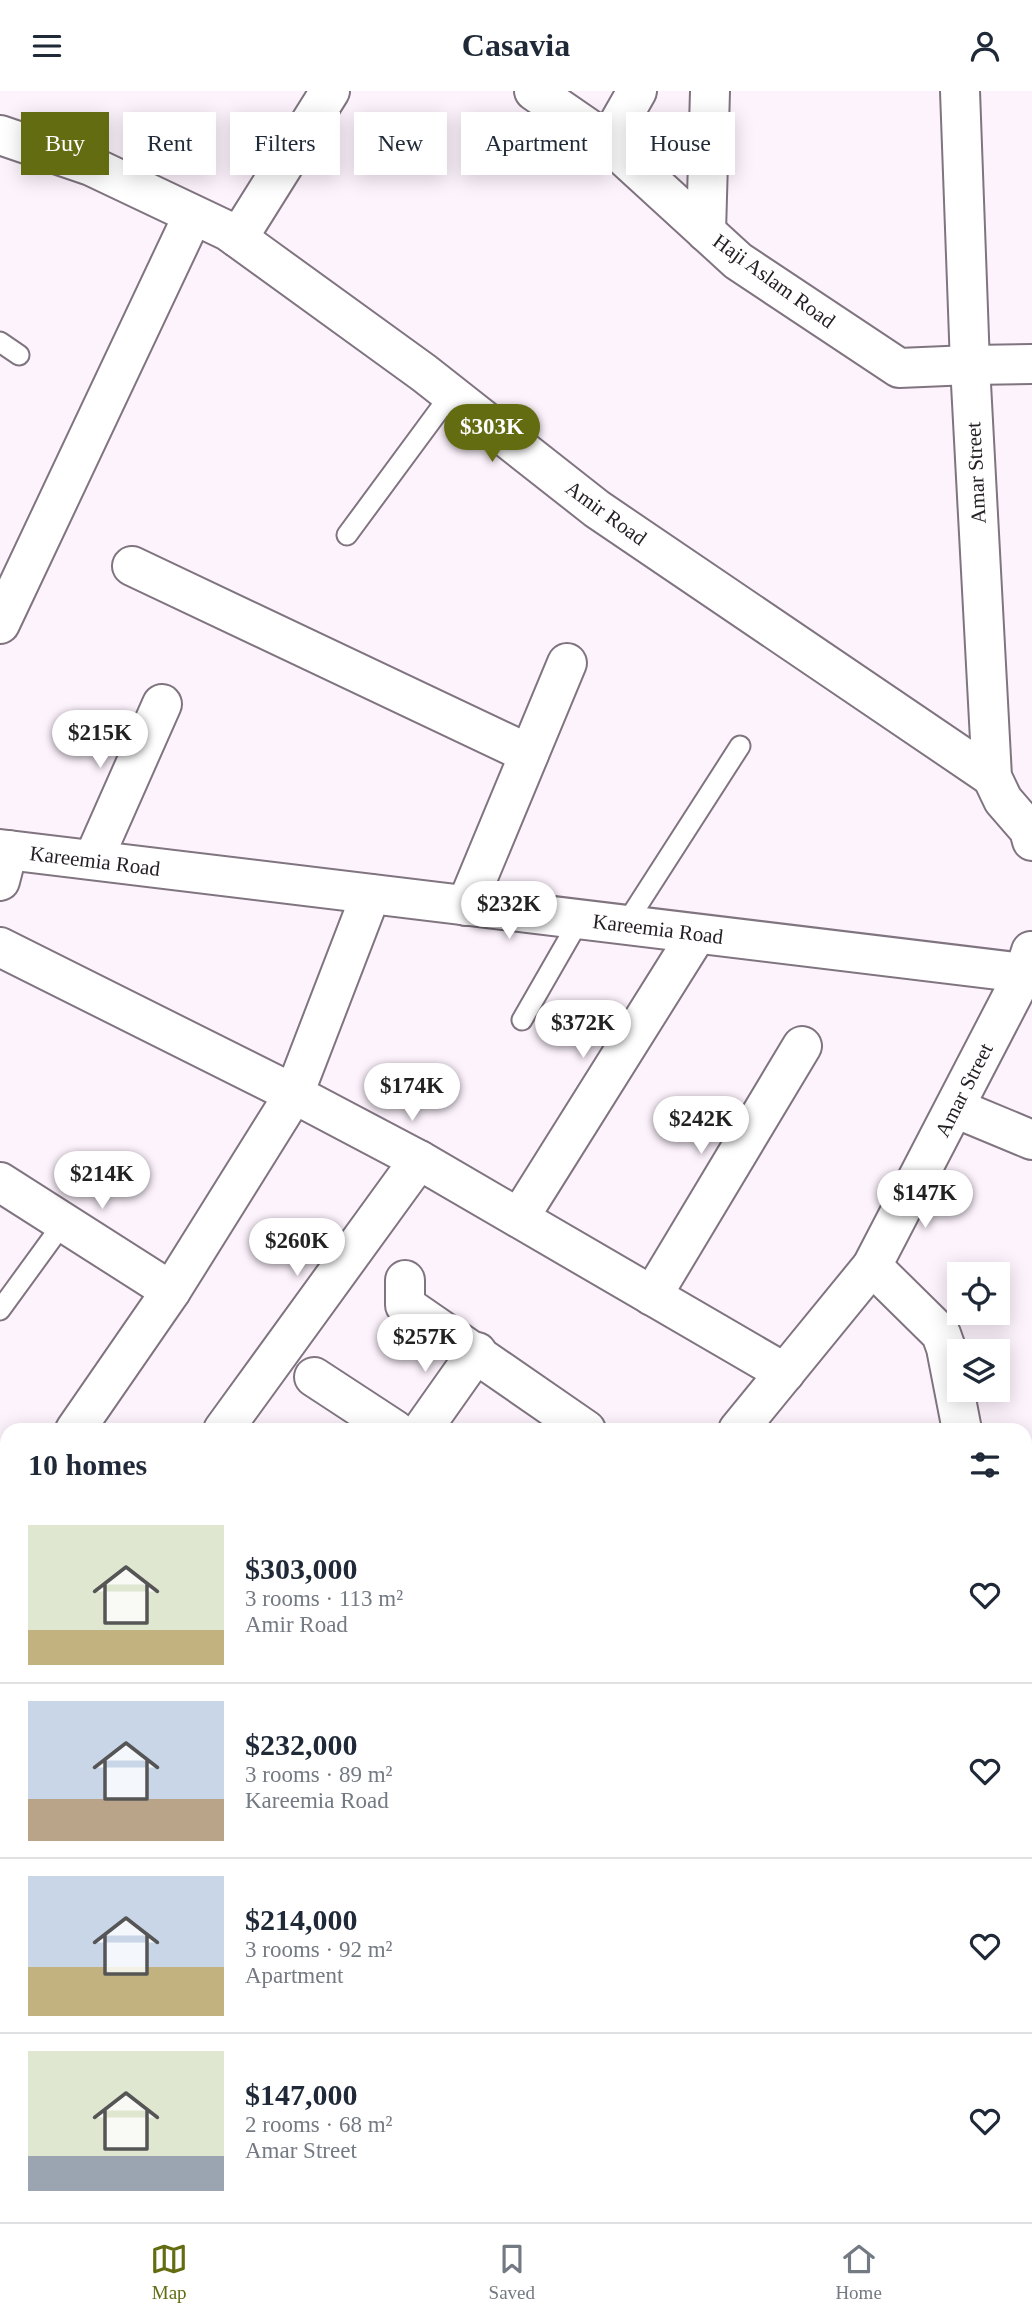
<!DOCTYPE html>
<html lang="en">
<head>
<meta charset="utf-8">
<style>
  :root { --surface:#fff; --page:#f6f6f7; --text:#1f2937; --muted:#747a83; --line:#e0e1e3; --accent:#646c12 }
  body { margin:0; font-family:"Times New Roman",serif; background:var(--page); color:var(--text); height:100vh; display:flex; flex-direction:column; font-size:26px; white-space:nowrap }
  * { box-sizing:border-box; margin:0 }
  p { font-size:23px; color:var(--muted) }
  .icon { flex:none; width:38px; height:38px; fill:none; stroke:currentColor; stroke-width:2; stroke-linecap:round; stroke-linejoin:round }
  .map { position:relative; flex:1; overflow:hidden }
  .details { position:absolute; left:0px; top:1332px; width:1032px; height:800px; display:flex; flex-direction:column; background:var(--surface); border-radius:21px 21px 0 0; box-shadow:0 4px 18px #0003 }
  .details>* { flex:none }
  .top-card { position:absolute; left:21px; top:21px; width:990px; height:63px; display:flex; gap:14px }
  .controls { position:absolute; left:947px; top:1171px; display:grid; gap:14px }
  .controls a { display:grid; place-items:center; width:63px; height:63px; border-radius:0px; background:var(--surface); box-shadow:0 4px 18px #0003; font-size:35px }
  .price { position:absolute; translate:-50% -60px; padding:0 16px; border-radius:24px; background:#fff; color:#222; font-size:23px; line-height:46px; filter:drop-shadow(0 2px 4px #0008) }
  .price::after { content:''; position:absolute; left:50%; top:42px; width:21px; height:16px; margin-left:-10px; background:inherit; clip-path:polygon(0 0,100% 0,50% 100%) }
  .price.on { background:var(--accent); color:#fff }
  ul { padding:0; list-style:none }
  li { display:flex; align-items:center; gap:21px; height:175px; padding:0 28px }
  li+li { border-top:2px solid var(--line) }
  li span { display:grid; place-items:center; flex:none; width:196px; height:140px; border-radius:0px; color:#555 }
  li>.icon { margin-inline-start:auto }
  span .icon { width:84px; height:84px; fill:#fffc; stroke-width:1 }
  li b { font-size:30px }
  h2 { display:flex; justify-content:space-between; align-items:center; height:84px; padding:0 28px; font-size:30px }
  .tag { padding:0 24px; border-radius:0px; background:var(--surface); box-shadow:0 4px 18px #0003; font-size:24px; line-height:63px }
  .tag.on { background:var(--accent); color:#fff }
  header { display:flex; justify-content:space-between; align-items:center; height:91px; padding:0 28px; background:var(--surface); font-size:32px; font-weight:700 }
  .dock { display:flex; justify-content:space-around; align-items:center; height:98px; border-top:2px solid var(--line); background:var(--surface); font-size:19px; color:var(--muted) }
  .dock a { display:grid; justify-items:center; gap:4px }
  .dock .on { color:var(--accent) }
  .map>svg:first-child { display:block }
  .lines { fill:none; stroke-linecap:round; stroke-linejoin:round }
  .lane-casing { stroke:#7f747f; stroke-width:23 }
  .street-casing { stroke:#7f747f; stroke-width:42 }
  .secondary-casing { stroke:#7f747f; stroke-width:42 }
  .lane { stroke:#fff; stroke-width:19 }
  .street { stroke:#fff; stroke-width:38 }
  .secondary { stroke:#fff; stroke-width:38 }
  .labels { text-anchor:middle; stroke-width:7; stroke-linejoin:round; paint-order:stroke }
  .street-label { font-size:21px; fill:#252025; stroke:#fff }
</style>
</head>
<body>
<header><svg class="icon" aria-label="menu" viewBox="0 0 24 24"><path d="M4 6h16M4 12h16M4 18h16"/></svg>Casavia<svg class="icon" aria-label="person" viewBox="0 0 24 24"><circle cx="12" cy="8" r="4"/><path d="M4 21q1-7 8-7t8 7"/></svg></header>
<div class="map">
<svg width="1032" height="2131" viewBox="0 0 1032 2131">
  <rect width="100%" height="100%" fill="#fdf3fd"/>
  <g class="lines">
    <defs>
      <g id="lane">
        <path d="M0 251 19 264"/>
        <path d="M347 444 451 303"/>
        <path d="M625 834 740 655"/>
        <path d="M522 929 580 828"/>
        <path d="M0 1219 64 1131"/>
      </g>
      <g id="street">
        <path d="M534 0 608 51 738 170 899 277 970 274"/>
        <path d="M608 51 637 0"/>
        <path d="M706 141 710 0"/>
        <path d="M238 147 330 0"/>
        <path d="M132 475 529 663"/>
        <path d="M0 533 193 124"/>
        <path d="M93 769 162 613"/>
        <path d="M0 790 8 759"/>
        <path d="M466 815 567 572"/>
        <path d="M0 856 294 1003 419 1069 785 1282"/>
        <path d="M955 1017 1032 1049"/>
        <path d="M0 1091 171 1200"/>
        <path d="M519 1127 697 843"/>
        <path d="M872 1175 941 1243 946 1257 962 1339"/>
        <path d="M405 1189V1214L586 1339"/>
        <path d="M652 1205 802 955"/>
        <path d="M314 1286 395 1339"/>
        <path d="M75 1339 171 1200 294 1003 371 803"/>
        <path d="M223 1339 419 1069"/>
        <path d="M422 1339 477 1261"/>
        <path d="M0 1644 7 1634"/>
        <path d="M1026 1659 1032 1692"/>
        <path d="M0 1769 7 1774"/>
        <path d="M1026 1897 1032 1896"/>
        <path d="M0 1955 7 1959"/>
        <path d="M0 2083 7 2086"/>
        <path d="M46 2124 52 2131"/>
        <path d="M288 2124 293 2131"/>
        <path d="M142 2131 150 2124"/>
        <path d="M410 2131 416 2124"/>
        <path d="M812 2131 816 2124"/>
      </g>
      <g id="secondary">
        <path d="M960 0 970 274 992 686 1003 709 1029 739 1032 750"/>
        <path d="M0 44 91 75 228 140 424 282 597 418 992 686"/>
        <path d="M970 274 1032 273"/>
        <path d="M0 758 1024 882"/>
        <path d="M738 1339 872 1175 1024 882 1031 860"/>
        <path d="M500 2124 506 2131"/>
      </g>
    </defs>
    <use href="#lane" class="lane-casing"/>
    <use href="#street" class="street-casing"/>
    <use href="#secondary" class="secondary-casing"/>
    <use href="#lane" class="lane"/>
    <use href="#street" class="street"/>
    <use href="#secondary" class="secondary"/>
  </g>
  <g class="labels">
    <g class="street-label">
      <text transform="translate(774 190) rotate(36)" y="7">Haji Aslam Road</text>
      <text transform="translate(976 382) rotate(-93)" y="7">Amar Street</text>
      <text transform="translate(606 422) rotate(36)" y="7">Amir Road</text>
      <text transform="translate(95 770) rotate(7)" y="7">Kareemia Road</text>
      <text transform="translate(658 838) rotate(7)" y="7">Kareemia Road</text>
      <text transform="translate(964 999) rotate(-63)" y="7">Amar Street</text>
    </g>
  </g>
</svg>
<div class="controls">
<a><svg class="icon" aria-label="locate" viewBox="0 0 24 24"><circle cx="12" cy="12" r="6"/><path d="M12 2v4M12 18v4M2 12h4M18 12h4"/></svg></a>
<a><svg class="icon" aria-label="layers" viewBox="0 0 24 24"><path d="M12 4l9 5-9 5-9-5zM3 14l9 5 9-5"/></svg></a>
</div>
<b class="price on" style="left:492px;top:373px">$303K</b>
<b class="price" style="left:100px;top:679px">$215K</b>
<b class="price" style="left:509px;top:850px">$232K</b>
<b class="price" style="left:583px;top:969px">$372K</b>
<b class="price" style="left:412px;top:1032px">$174K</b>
<b class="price" style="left:701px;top:1065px">$242K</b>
<b class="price" style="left:102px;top:1120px">$214K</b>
<b class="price" style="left:925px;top:1139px">$147K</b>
<b class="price" style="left:297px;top:1187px">$260K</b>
<b class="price" style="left:425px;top:1283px">$257K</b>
<div class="top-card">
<a class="tag on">Buy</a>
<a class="tag">Rent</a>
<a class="tag">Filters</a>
<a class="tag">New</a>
<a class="tag">Apartment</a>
<a class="tag">House</a>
</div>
<section class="details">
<h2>10 homes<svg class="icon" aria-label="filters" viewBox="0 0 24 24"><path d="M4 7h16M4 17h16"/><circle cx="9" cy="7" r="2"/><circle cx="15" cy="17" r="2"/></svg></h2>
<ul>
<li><span style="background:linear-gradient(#dfe7d0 75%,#c2b280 0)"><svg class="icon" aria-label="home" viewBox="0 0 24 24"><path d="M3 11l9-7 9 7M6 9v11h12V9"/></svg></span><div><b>$303,000</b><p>3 rooms · 113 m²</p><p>Amir Road</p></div><svg class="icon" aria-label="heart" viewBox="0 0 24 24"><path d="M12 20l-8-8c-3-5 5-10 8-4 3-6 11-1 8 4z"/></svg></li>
<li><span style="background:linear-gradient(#c9d6e8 70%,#b9a48a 0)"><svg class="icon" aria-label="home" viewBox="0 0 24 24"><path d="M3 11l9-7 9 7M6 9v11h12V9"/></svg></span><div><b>$232,000</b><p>3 rooms · 89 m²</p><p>Kareemia Road</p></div><svg class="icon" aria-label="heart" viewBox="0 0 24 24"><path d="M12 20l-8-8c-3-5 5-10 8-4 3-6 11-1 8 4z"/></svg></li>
<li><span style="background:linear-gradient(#c9d6e8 65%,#c2b280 0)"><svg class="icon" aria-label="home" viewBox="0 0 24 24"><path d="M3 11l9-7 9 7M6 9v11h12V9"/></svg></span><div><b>$214,000</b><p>3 rooms · 92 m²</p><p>Apartment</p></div><svg class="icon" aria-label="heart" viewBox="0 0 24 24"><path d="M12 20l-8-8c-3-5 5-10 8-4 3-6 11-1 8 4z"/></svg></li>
<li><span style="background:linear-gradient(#dfe7d0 75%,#9aa5b1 0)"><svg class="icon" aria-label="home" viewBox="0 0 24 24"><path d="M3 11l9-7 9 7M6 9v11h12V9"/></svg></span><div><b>$147,000</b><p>2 rooms · 68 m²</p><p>Amar Street</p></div><svg class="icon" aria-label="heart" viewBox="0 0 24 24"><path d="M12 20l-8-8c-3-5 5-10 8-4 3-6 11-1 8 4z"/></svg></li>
</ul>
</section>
</div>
<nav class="dock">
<a class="on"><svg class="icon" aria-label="map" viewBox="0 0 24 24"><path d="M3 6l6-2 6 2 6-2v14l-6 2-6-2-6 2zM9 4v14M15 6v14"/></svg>Map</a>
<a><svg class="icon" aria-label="saved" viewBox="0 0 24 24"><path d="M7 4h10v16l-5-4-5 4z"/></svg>Saved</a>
<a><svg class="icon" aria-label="home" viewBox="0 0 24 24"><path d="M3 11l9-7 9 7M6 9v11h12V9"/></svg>Home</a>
</nav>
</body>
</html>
